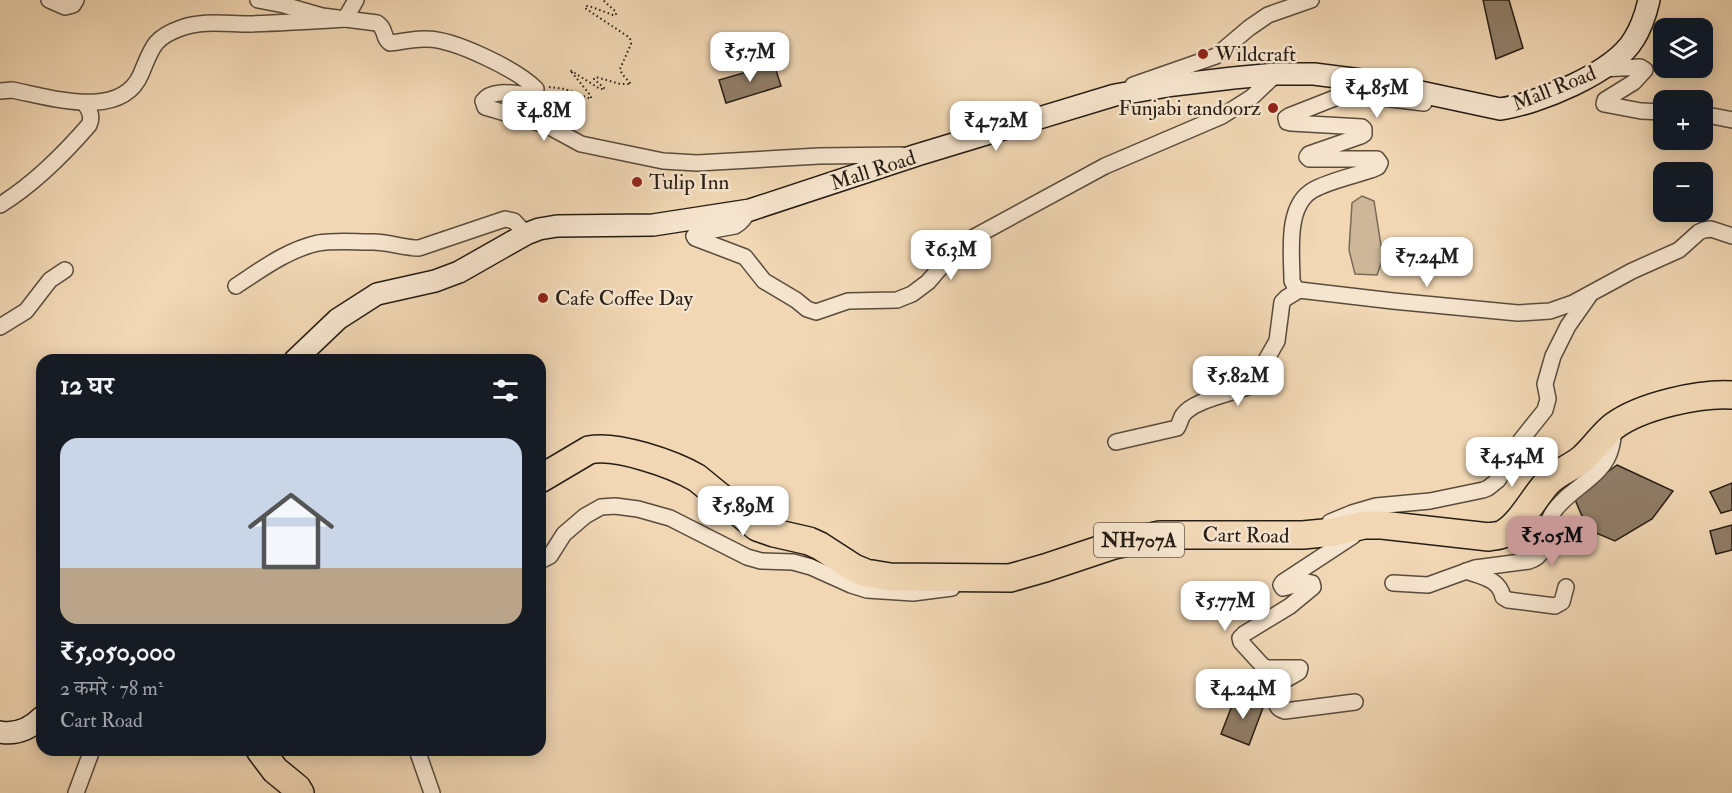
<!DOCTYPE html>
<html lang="hi">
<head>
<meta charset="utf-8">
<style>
  :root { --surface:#171b24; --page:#242831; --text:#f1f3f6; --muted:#9ea1a6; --line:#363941; --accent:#c59692 }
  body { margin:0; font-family:"IM FELL Double Pica","Noto Serif Devanagari",serif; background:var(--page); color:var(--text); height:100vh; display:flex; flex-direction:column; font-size:22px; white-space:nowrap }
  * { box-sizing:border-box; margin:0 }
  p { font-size:20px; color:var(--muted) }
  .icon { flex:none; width:33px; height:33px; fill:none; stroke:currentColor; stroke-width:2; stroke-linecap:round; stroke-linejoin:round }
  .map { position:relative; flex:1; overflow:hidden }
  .details { position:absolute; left:36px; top:354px; width:510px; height:402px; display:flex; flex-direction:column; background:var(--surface); border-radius:18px; box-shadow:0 3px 15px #0003 }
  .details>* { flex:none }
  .controls { position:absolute; left:1653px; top:18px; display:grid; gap:12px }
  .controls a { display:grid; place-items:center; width:60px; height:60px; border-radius:12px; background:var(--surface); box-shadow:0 3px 15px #0003; font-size:30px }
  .price { position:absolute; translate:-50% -51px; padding:0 14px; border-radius:12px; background:#fff; color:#222; font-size:20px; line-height:39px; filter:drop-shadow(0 2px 3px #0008) }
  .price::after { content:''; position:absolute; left:50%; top:36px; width:18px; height:14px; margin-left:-9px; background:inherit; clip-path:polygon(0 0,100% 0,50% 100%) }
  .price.active { background:var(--accent); color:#111 }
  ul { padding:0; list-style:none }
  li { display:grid; align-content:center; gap:12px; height:318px; padding:0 24px }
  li+li { border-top:2px solid var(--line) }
  li span { display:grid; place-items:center; height:186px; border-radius:18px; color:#555 }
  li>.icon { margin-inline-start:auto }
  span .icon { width:108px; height:108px; fill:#fffc; stroke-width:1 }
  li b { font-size:26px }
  h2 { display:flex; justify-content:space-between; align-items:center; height:72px; padding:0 24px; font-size:26px }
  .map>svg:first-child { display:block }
  .green { fill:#ceb799; stroke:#7a6a57; stroke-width:1.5 }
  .building { fill:#907e68; stroke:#261d15; stroke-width:1.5 }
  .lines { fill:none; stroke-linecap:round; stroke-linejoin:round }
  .street-casing { stroke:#594c3d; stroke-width:18 }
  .secondary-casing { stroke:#261d15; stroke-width:24 }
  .highway-casing { stroke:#261d15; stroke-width:30 }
  .path { stroke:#261d15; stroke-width:2; stroke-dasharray:1.5 3; stroke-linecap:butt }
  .street { stroke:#f6e5ce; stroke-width:15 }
  .secondary { stroke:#f6e5ce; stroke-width:21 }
  .highway { stroke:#f1d7b4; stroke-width:27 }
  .poi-dot { fill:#8f2418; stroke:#f6e5ce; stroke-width:2 }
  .labels { text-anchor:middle; stroke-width:5; stroke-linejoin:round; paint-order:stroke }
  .shield { fill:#f6e5ce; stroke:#64594c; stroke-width:1.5 }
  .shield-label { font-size:20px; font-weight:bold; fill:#261d15 }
  .poi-label { font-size:21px; fill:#261d15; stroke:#f6e5ce; text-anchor:start }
  .street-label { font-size:21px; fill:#261d15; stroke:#f6e5ce }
</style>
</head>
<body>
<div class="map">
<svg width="1732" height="793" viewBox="0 0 1732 793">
  <rect width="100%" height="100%" fill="#f1d7b4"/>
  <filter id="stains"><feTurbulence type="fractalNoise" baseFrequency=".00333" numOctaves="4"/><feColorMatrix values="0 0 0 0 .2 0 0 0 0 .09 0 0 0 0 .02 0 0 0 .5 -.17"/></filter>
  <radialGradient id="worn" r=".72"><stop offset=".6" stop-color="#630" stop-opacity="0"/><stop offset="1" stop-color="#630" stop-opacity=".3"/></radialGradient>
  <path class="green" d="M1362 196 1374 201 1383 258 1377 275 1355 274 1349 250 1352 203Z"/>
  <g class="building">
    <path d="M1483 0H1509L1523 48 1496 59Z"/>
    <path d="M774 64 781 86 726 103 719 80Z"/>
    <path d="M1617 465 1673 491 1652 519 1615 541 1591 531 1581 514 1574 497Z"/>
    <path d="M1732 483V510L1721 513 1710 492Z"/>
    <path d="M1732 525V550L1716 554 1710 531Z"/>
    <path d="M1236 695 1264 705 1249 745 1221 734Z"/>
  </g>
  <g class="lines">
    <defs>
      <g id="street">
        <path d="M49 0 65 7 73 5 76 0"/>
        <path d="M258 0 284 5 322 16 377 23C387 29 382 38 390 43 403 42 415 38 427 39 454 39 518 70 536 89L535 93 530 95C517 94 492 88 483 101L485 107 546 125 581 144 663 161 697 163 819 156 902 155"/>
        <path d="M1602 69 1640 67 1645 70 1634 82 1605 100 1604 104 1641 111 1664 112"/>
        <path d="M1133 85 1216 56 1249 28 1268 15 1311 0"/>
        <path d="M0 91 12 90C50 97 121 121 141 74 152 48 153 38 181 28 202 20 227 24 249 24 281 23 313 21 345 19L356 0"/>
        <path d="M1424 103 1351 94 1340 96 1289 116 1286 118 1287 122 1291 123 1362 127 1364 129V134L1361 136 1309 154 1307 157 1309 159H1377L1380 163 1378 167 1371 170C1353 176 1329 181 1313 190 1285 206 1292 254 1292 281L1295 287 1299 290 1393 301 1518 313 1550 311 1573 303 1632 271 1679 250 1699 232 1704 230 1711 229 1732 236"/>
        <path d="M1702 114 1732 120"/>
        <path d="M0 205C34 184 63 155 89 125 93 117 90 110 84 103"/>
        <path d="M748 211C745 218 742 222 735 226L697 233 694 236 695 238 745 257 764 281 796 300 807 309 816 312 848 301 897 300 912 294 928 282 953 253 965 242 1105 166 1222 116 1252 97 1276 74"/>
        <path d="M236 286C262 269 287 250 318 243 335 240 355 242 373 242 389 242 403 248 419 248L505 219 514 221 526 234"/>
        <path d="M0 327 26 311 50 280 65 270"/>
        <path d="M1116 442 1177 428C1180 424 1180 419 1183 415 1194 399 1237 393 1255 384L1260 379 1265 362 1277 341 1282 302 1286 298 1299 290"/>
        <path d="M1330 522 1352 513 1376 506 1430 501 1483 490 1488 488 1498 480 1521 440 1545 410 1548 399 1545 384 1553 356 1568 326 1589 296"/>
        <path d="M1353 536 1283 582 1281 585 1283 588 1307 582 1312 583 1313 587 1290 606 1244 634 1240 638 1241 642 1261 664 1266 668H1300L1299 672C1285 681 1275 681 1276 701 1277 707 1278 709 1285 711L1355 702"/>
        <path d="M540 561 550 556 564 534 585 516 601 507 615 506 638 509 670 518 747 557 761 561 793 562 811 567 851 585 867 590 913 593 952 588"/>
        <path d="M1466 571C1483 577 1499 579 1503 597L1508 600 1555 606 1562 602 1566 587"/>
        <path d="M1393 583 1428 585 1475 568 1529 561C1552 554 1542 530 1552 514 1567 489 1604 478 1611 448 1613 442 1613 435 1614 429"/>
        <path d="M417 750 432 793"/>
        <path d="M76 793 92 750"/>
      </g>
      <g id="secondary">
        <path d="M295 360 338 319 377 294 435 281 459 272 526 234 539 229 557 226 653 225 750 210 917 155 1115 95 1174 85 1233 78 1276 74H1314L1369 81 1500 109C1537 104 1614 73 1634 39 1641 28 1646 13 1649 0"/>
        <path d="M0 732C17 735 30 729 42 717"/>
      </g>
      <g id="highway">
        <path d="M540 479 589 450C616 444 673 464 697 478L757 527 774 533 809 541 820 546 854 568 866 573 890 577 1010 578 1045 568 1114 545 1160 535H1303L1334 532 1364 525H1382L1489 537C1493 536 1499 536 1503 534 1521 524 1534 497 1548 482 1558 472 1571 468 1582 459 1594 449 1602 435 1614 426 1641 406 1699 393 1732 395"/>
        <path d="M260 750 275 770 297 788 300 793"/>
      </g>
    </defs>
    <use href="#street" class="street-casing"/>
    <use href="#secondary" class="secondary-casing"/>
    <use href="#highway" class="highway-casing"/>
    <path class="path" d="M549 87 565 89 591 99V96L570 70 600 89H605L595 80 594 79 596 77 620 84H631L622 74 620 69 631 44 630 38 585 8 586 6H589L613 15H616V12L603 0"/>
    <use href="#street" class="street"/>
    <use href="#secondary" class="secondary"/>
    <use href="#highway" class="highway"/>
  </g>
  <g class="poi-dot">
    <circle cx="1203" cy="54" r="6"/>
    <circle cx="1273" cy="108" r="6"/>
    <circle cx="637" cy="182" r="6"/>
    <circle cx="543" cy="298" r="6"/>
  </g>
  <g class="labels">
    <rect class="shield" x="1094" y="523" width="90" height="34" rx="4.5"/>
    <g class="shield-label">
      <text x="1139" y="547">NH707A</text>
    </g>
    <g class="poi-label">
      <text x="1215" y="61">Wildcraft</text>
      <text x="1261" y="115" text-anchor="end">Funjabi tandoorz</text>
      <text x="649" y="189">Tulip Inn</text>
      <text x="555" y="305">Cafe Coffee Day</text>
    </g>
    <g class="street-label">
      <text transform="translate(1554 88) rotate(-22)" y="7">Mall Road</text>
      <text transform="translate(873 170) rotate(-18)" y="7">Mall Road</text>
      <text transform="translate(1246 535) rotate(1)" y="7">Cart Road</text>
    </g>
  </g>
  <rect width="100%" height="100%" filter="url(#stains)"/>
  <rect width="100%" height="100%" fill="url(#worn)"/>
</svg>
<div class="controls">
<a><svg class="icon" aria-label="layers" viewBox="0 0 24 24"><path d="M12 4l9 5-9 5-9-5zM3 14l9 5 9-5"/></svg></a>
<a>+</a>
<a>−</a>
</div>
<b class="price" style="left:750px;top:83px">₹5.7M</b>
<b class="price" style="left:1377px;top:119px">₹4.85M</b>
<b class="price" style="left:544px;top:142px">₹4.8M</b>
<b class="price" style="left:996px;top:152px">₹4.72M</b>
<b class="price" style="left:951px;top:281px">₹6.3M</b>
<b class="price" style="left:1427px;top:288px">₹7.24M</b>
<b class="price" style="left:1238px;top:407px">₹5.82M</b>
<b class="price" style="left:1512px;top:488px">₹4.54M</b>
<b class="price" style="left:743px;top:537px">₹5.89M</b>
<b class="price active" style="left:1552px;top:567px">₹5.05M</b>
<b class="price" style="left:1225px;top:632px">₹5.77M</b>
<b class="price" style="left:1243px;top:720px">₹4.24M</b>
<section class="details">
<h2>12 घर<svg class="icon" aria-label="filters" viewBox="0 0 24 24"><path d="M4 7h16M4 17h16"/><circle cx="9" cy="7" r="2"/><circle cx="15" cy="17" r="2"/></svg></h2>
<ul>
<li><span style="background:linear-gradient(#c9d6e8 70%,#b9a48a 0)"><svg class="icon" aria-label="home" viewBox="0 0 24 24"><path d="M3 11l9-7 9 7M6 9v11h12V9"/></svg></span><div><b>₹5,050,000</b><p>2 कमरे · 78 m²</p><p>Cart Road</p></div></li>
</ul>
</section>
</div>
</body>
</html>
